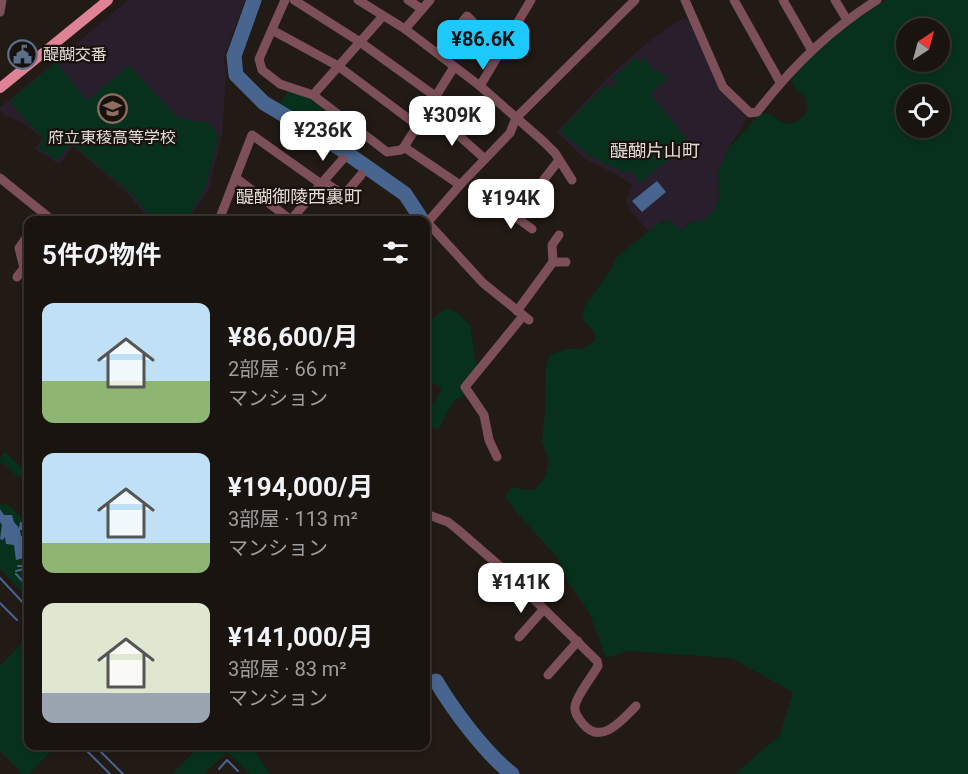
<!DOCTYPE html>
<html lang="ja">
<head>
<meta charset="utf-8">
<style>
  :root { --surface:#191410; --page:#26211e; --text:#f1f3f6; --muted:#9f9e9f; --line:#373330; --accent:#1dc9fc }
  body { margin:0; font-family:Roboto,"Noto Sans JP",sans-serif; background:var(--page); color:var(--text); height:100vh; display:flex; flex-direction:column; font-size:22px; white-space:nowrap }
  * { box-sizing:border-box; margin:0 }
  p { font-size:20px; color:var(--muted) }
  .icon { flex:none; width:33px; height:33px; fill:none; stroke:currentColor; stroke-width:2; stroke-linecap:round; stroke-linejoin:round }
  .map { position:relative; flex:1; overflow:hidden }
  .panel { position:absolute; left:24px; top:216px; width:406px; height:534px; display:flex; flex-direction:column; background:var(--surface); border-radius:12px; box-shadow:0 3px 9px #0003,0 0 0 2px var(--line) }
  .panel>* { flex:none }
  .needle { width:39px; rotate:36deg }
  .tools { position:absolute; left:896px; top:18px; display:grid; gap:12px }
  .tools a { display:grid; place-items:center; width:54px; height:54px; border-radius:50%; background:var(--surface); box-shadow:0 3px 9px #0003,0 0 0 2px var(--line); font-size:30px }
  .price { position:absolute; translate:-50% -51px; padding:0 14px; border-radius:12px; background:#fff; color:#222; font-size:20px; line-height:39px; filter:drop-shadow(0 2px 3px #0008) }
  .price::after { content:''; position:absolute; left:50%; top:36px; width:18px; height:14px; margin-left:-9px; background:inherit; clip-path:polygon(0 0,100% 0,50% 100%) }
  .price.on { background:var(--accent); color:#111 }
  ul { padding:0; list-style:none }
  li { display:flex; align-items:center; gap:18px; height:150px; padding:0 18px }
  li span { display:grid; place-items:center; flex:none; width:168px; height:120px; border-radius:12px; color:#555 }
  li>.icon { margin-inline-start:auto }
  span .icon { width:72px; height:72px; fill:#fffc; stroke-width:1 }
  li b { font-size:26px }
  h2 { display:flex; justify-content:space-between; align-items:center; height:72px; padding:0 18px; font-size:26px }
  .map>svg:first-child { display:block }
  .education { fill:#291e2b }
  .green { fill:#08311d; fill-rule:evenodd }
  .water { fill:#486590 }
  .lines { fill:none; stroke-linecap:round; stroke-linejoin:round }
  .stream { stroke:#486590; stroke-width:2 }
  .river { stroke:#486590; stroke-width:15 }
  .minor { stroke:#7d4f58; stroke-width:9 }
  .major { stroke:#e08295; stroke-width:10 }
  .labels { text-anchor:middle; stroke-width:4.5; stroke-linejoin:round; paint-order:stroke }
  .poi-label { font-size:16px; fill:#e0dad8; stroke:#18110d; text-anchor:start }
  .neighbourhood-label { font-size:18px; fill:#e5dbd5; stroke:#18110d }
</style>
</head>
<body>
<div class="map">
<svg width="968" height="774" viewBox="0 0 968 774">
  <rect width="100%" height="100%" fill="#211a15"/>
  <g class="education">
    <path d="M128 0H245L224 58 226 74 222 136 209 189 190 217 193 220H149L130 196 73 146 59 164 35 149 42 138 21 122 6 116 0 111V108Z"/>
    <path d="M687 17 721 90 747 118 729 148 718 172 719 199 713 212 702 223 693 221 680 230 665 220 648 231 628 207 626 201 632 185 616 174 585 159 557 132 610 75 652 39 673 24Z"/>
  </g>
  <g class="green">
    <path d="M886 0H968V774H735L780 735 793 692 731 658 629 651 606 658 589 612 568 582 558 558 524 521 505 497 512 487 524 490H534L544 479 549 462 542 441 545 412 546 363 551 354 568 349H582L595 341 594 331 583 320 584 307 610 271 616 258 656 225 669 220 681 230 693 221 698 220 702 222 713 212 719 199 718 172 729 148 761 112C783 116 785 137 808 111L805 97 795 89 791 81C814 45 851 22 886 0ZM906 28H939V62H906ZM906 94H939V128H906Z"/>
    <path d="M635 58 640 62 644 58 654 72 658 69 667 79 650 94 686 138 685 145 679 150 674 145 667 152 669 159 639 183 636 180 638 176 628 170 625 173 590 156 560 131 605 85 610 89 617 82 613 78Z"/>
    <path d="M56 62 87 101 129 65 178 118 209 123 218 136 205 189 186 220H152L133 195 72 144 57 160 38 148 44 138 33 128 10 101Z"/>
    <path d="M288 91 309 98 323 108 311 126 277 109Z"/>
    <path d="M447 309 458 313 471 327C470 338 476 348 474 358L478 364V370L467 393 453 402 439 428 436 429 426 423V405L434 403 441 390 440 386 432 383 426 377V326L440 312Z"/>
    <path d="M5 452 26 472 19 478 5 464 4 465 0 462V457Z"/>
    <path d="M6 503 24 520 26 518 28 520 26 525 28 528V598L0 569V504L3 506Z"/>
    <path d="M27 638 28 746H85L53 749 29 774H23L0 751V666Z"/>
    <path d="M200 746H251L270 774H250L227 752 204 774H172Z"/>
  </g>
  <g class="water">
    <path d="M657 181 666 192 642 212 632 201Z"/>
    <path d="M0 509 4 515H12L14 522 19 528 20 522 25 523V525H22L24 530H20L21 536 28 537V545L26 547 28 550V557L16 560 14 545 6 544 5 537 3 540 0 539 2 525 0 522Z"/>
  </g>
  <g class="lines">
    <g class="stream">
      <path d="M16 571 24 569V566H18"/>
      <path d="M16 574 28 587"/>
      <path d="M0 578 28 608"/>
      <path d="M0 603 17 620"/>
      <path d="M28 637V638"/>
      <path d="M88 746 85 749 110 774"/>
      <path d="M102 746 99 750 123 774"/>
      <path d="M180 746 182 748 184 746"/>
      <path d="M219 769 227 760 238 771"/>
    </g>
    <g class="river">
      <path d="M254 0 234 56 236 75 264 103 341 149 405 194 422 220"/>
      <path d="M436 681C453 710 486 754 512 774"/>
    </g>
    <g class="minor">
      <path d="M285 0 259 59 262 70 280 84 313 95 387 152 401 150 404 147 454 67"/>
      <path d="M294 0 360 42 435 96"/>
      <path d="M358 0 405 29 480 86 544 142 555 153 572 180"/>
      <path d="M408 0 422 9"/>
      <path d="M685 0 723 87 750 113 757 112C791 68 829 30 877 0"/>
      <path d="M734 0 780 82"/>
      <path d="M783 0 811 49"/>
      <path d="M835 0 847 20"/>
      <path d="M0 12 2 0"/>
      <path d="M405 29 430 0"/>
      <path d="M272 30 338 66 417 125"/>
      <path d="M437 53 467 16 501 51"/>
      <path d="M480 86 531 0"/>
      <path d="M313 95 383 16"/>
      <path d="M462 128 457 134 485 159"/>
      <path d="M404 147 460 185"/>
      <path d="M0 178 52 220"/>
      <path d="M236 178 291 220"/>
      <path d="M324 182 344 195 361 175"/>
      <path d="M321 184 343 159"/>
      <path d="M505 209 532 229"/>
      <path d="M515 217 559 160"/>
      <path d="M221 220V215L252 135 321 184 291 220"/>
      <path d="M427 222 483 283 529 320"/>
      <path d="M426 224 460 185 510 133 516 118 635 0"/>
      <path d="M553 262H566"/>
      <path d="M17 277 24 268 19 248 28 235"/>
      <path d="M517 311 553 262 552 245 559 235"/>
      <path d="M497 457 489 440 484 415 465 387 523 316"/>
      <path d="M426 514 448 522 457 529 503 569 597 661 598 666C593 675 575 698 575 707 574 713 579 719 583 724 601 746 622 720 636 706"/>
      <path d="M519 637 543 610"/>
      <path d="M548 675 578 641"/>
    </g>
    <path class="major" d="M0 88 108 0"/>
  </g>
  <defs>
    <symbol id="civic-ring" viewBox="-11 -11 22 22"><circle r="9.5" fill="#18110d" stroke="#5c6f8a" stroke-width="1.5"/><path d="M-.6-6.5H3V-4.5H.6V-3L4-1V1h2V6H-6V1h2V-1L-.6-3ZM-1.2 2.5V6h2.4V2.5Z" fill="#5c6f8a"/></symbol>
    <symbol id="school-ring" viewBox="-11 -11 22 22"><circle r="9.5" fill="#18110d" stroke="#8d6e63" stroke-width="1.5"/><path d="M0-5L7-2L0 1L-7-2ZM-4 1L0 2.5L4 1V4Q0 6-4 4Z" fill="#8d6e63"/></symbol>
  </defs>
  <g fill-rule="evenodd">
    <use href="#civic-ring" x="6" y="38" width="33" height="33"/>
    <use href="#school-ring" x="96" y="92" width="33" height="33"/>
  </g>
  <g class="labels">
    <g class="poi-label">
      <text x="43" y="60">醍醐交番</text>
      <text x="112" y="143" text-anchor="middle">府立東稜高等学校</text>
    </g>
    <g class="neighbourhood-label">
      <text x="655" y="157">醍醐片山町</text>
      <text x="299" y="203">醍醐御陵西裏町</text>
    </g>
  </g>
</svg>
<div class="tools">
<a><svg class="needle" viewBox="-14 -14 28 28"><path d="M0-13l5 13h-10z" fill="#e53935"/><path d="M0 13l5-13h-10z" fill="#9f9e9f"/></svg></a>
<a><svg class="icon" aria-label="locate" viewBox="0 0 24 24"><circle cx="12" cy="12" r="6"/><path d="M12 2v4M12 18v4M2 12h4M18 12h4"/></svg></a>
</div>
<b class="price on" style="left:483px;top:71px">¥86.6K</b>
<b class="price" style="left:452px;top:147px">¥309K</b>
<b class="price" style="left:323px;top:162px">¥236K</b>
<b class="price" style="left:511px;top:230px">¥194K</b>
<b class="price" style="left:521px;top:614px">¥141K</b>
<section class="panel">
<h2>5件の物件<svg class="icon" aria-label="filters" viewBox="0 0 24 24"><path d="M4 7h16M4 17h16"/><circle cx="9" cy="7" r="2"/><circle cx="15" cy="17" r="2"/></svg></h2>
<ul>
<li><span style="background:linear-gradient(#bfe0f5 65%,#8fb573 0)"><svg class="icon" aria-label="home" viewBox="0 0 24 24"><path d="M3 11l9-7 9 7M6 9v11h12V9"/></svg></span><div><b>¥86,600/月</b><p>2部屋 · 66 m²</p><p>マンション</p></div></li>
<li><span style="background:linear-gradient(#bfe0f5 75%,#8fb573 0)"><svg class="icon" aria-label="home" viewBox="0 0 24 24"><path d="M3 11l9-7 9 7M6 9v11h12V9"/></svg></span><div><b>¥194,000/月</b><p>3部屋 · 113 m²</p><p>マンション</p></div></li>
<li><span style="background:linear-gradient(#dfe7d0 75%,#9aa5b1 0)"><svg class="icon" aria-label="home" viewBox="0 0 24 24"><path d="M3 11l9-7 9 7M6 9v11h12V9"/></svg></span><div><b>¥141,000/月</b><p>3部屋 · 83 m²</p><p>マンション</p></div></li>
</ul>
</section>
</div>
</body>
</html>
